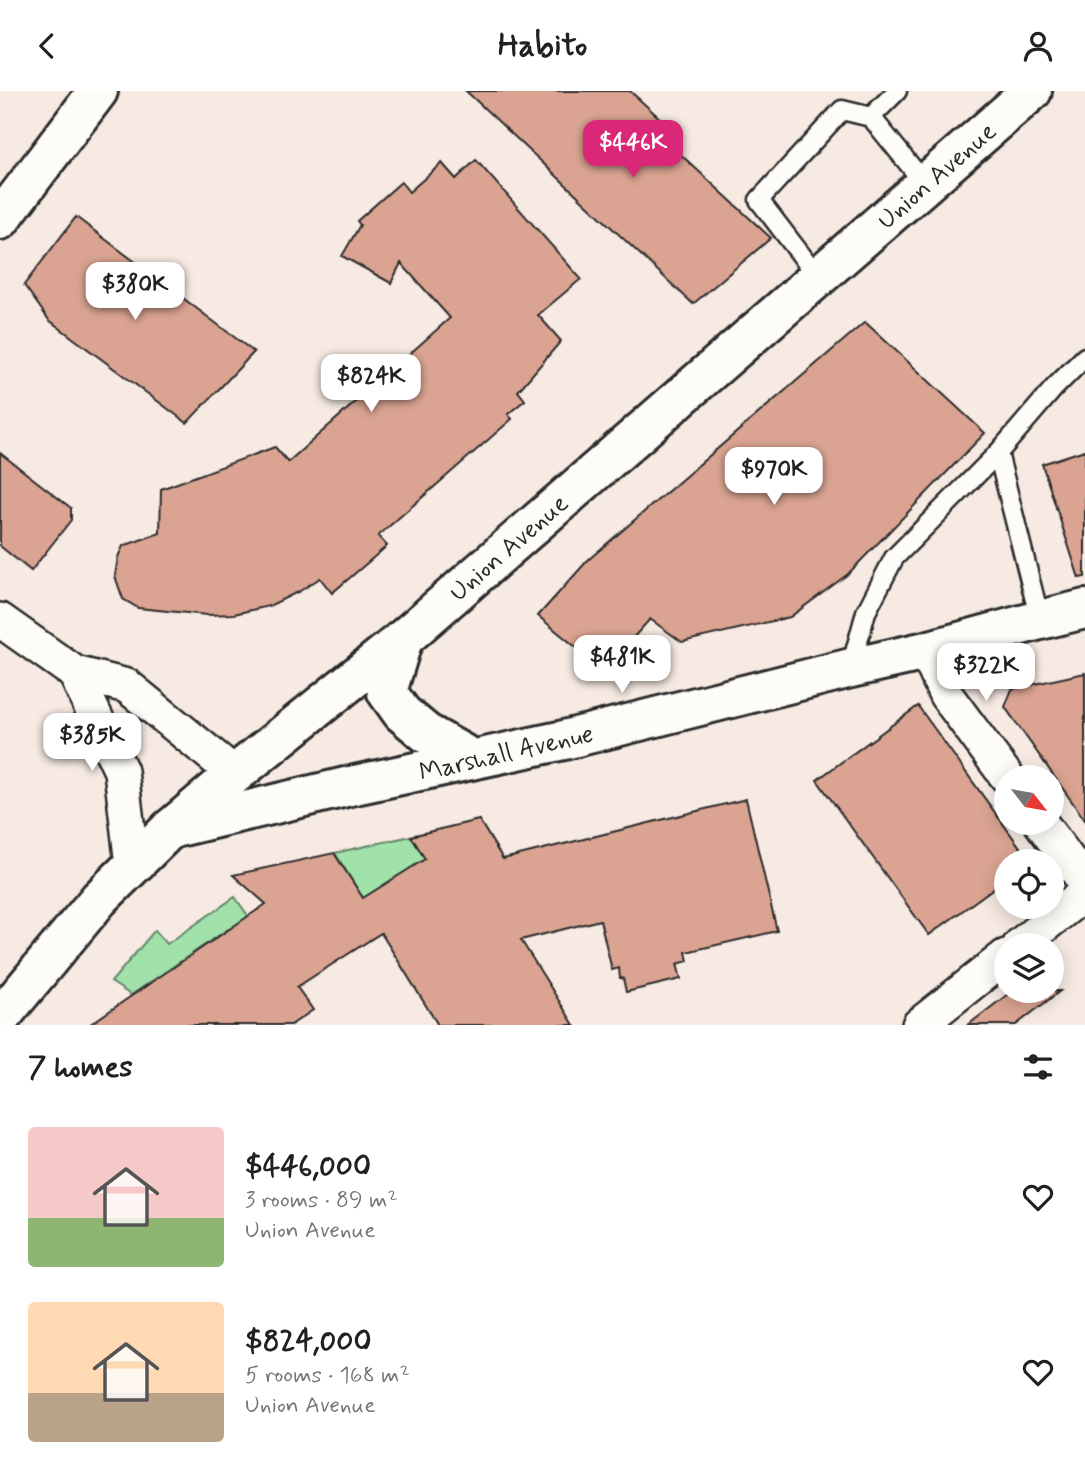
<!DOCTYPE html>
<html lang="en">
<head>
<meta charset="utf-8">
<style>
  :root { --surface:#fff; --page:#f2f2f2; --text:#202124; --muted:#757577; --accent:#db2777 }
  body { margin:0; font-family:Mynerve,sans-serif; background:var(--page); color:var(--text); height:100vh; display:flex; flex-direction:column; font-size:26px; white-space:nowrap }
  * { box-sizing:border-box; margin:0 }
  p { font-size:23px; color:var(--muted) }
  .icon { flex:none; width:38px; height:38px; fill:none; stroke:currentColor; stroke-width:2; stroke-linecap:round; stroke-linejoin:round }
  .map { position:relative; height:934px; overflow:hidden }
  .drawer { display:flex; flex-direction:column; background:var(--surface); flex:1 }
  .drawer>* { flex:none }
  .needle { width:46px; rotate:121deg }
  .buttons { position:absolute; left:994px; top:674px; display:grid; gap:14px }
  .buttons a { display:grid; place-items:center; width:70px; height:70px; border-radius:50%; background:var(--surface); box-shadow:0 4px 18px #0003; font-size:35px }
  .price { position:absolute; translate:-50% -60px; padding:0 16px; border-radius:14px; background:#fff; color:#222; font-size:23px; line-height:46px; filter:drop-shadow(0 2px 4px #0008) }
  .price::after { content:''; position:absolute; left:50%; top:42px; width:21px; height:16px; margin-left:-10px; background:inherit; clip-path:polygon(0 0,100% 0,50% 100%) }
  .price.active { background:var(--accent); color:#fff }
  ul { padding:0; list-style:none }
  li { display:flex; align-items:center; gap:21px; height:175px; padding:0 28px }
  li span { display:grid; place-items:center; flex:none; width:196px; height:140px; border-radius:7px; color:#555 }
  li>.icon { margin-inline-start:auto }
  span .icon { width:84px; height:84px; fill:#fffc; stroke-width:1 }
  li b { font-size:30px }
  h2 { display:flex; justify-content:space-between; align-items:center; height:84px; padding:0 28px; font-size:30px }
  header { display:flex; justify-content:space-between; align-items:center; height:91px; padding:0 28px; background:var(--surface); font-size:32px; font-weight:700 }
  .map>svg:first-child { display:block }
  .green { fill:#a1e2ab; stroke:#66866b; stroke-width:2 }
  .building { fill:#dba492; stroke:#2b2b2b; stroke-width:2 }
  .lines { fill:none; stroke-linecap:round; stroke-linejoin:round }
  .service-casing { stroke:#2b2b2b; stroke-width:23 }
  .minor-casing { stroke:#2b2b2b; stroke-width:38 }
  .tertiary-casing { stroke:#2b2b2b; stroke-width:44 }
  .primary-casing { stroke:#2b2b2b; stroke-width:44 }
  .service { stroke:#fdfcf7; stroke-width:18 }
  .minor { stroke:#fdfcf7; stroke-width:33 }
  .tertiary { stroke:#fdfcf7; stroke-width:38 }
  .primary { stroke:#fdfcf7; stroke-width:38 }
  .labels { text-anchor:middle; stroke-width:6; stroke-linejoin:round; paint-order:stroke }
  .street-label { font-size:26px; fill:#2b2b2b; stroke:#fdfcf7 }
</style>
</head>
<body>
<header><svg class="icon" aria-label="back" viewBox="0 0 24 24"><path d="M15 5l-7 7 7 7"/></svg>Habito<svg class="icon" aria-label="person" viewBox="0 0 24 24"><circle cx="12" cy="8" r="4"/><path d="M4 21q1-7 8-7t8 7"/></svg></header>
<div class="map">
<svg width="1085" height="934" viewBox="0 0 1085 934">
  <rect width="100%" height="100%" fill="#f6eae3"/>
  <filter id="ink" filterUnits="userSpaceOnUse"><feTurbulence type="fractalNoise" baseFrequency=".0143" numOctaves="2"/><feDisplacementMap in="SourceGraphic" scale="14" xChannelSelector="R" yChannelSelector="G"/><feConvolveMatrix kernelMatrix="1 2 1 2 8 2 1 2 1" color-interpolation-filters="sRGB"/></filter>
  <g filter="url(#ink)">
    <g class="green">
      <path d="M411 745 425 768 363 807 335 762Z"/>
      <path d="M235 806 282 874 236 848 228 838 131 904 111 891 155 839 167 853Z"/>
    </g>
    <g class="building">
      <path d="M466 0H630L675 41 666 50 771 147 693 213Z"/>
      <path d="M476 69 581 188 538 224 561 250 518 300 525 309 508 323 512 328 378 445 387 455 332 502 320 487 300 500 269 515 234 523 207 524 138 517 123 508 115 485 118 466 123 455 160 442 161 398 275 356 288 371 450 227 401 172 391 192 342 165 360 134 357 130 401 91 409 101 442 72 456 88Z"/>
      <path d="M76 126 254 261 187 332 49 229 24 194Z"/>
      <path d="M865 231 985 342 848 483 790 526 682 551 650 528 604 579 538 525 588 469Z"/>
      <path d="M1085 359V486L1079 487 1042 373Z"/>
      <path d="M0 362 71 417V429L31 480 0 455Z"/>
      <path d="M1085 582V729L1005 616 1012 598Z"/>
      <path d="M918 615 1030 770H1006V788L929 844 817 689Z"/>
      <path d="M746 708 777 840 686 861 688 870 677 873 681 888 626 901 623 887H620L619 877 612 879 600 829 521 849 574 934H438L381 842 297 896 313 919 291 934H89L266 813 233 784 334 762 363 807 425 768 411 745 479 729 503 768Z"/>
      <path d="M1012 900H1060L1016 934H968Z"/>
    </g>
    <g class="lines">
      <defs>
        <g id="service">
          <path d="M871 26 897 0"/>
          <path d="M818 186 759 109 842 19 871 26 925 93"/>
          <path d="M998 362 1040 529"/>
          <path d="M851 576 866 521 894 467 998 362 1054 297 1085 266"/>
        </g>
        <g id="minor">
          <path d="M0 529 75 582 127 595 235 683"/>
          <path d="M926 560 946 604 1007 686"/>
          <path d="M75 582 121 680 132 774"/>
          <path d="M1041 732 1085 791"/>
          <path d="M1020 854 1085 802"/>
          <path d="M919 934 1006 865"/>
        </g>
        <g id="tertiary">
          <path d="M0 129 98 0"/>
          <path d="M170 738 350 695 564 649 851 577 926 560 1040 529 1085 518"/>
        </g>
        <g id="primary">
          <path d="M403 548 387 601 402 622 426 642 472 668"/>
          <path d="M0 927 99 808 170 738 235 683 403 548 1032 0"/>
        </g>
      </defs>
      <use href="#service" class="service-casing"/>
      <use href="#minor" class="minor-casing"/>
      <use href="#tertiary" class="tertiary-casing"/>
      <use href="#primary" class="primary-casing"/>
      <use href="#service" class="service"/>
      <use href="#minor" class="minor"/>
      <use href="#tertiary" class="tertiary"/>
      <use href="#primary" class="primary"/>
    </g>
  </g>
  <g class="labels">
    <g class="street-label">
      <text transform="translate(936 84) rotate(-41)" y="9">Union Avenue</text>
      <text transform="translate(508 456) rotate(-41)" y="9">Union Avenue</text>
      <text transform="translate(506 661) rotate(-13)" y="9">Marshall Avenue</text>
    </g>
  </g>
</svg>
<div class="buttons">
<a><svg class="needle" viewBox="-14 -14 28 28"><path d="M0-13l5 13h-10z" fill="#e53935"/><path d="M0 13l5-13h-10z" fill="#757577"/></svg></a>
<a><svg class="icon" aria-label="locate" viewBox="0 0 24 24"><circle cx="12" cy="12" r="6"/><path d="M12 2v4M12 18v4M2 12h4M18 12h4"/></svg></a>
<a><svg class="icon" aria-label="layers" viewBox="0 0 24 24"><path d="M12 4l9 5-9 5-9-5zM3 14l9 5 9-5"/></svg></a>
</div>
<b class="price active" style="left:633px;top:89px">$446K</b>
<b class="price" style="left:135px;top:231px">$380K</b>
<b class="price" style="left:371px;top:323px">$824K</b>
<b class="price" style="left:774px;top:416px">$970K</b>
<b class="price" style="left:622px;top:604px">$481K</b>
<b class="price" style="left:986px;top:612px">$322K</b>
<b class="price" style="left:92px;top:682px">$385K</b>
</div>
<section class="drawer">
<h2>7 homes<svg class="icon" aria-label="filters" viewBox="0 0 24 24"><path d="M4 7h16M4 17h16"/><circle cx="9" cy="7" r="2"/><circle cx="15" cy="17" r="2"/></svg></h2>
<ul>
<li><span style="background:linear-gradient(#f6c9c9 65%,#8fb573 0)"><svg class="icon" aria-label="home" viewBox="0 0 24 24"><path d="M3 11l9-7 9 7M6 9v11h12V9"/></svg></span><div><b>$446,000</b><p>3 rooms · 89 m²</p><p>Union Avenue</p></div><svg class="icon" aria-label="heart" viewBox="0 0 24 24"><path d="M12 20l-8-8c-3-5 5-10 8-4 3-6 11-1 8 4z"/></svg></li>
<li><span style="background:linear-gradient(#ffd9b3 65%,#b9a48a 0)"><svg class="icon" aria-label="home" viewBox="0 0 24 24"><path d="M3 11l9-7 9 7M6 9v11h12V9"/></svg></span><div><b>$824,000</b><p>5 rooms · 168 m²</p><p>Union Avenue</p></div><svg class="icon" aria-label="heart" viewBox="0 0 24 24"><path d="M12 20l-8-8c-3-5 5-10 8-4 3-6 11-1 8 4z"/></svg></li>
</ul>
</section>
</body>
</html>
